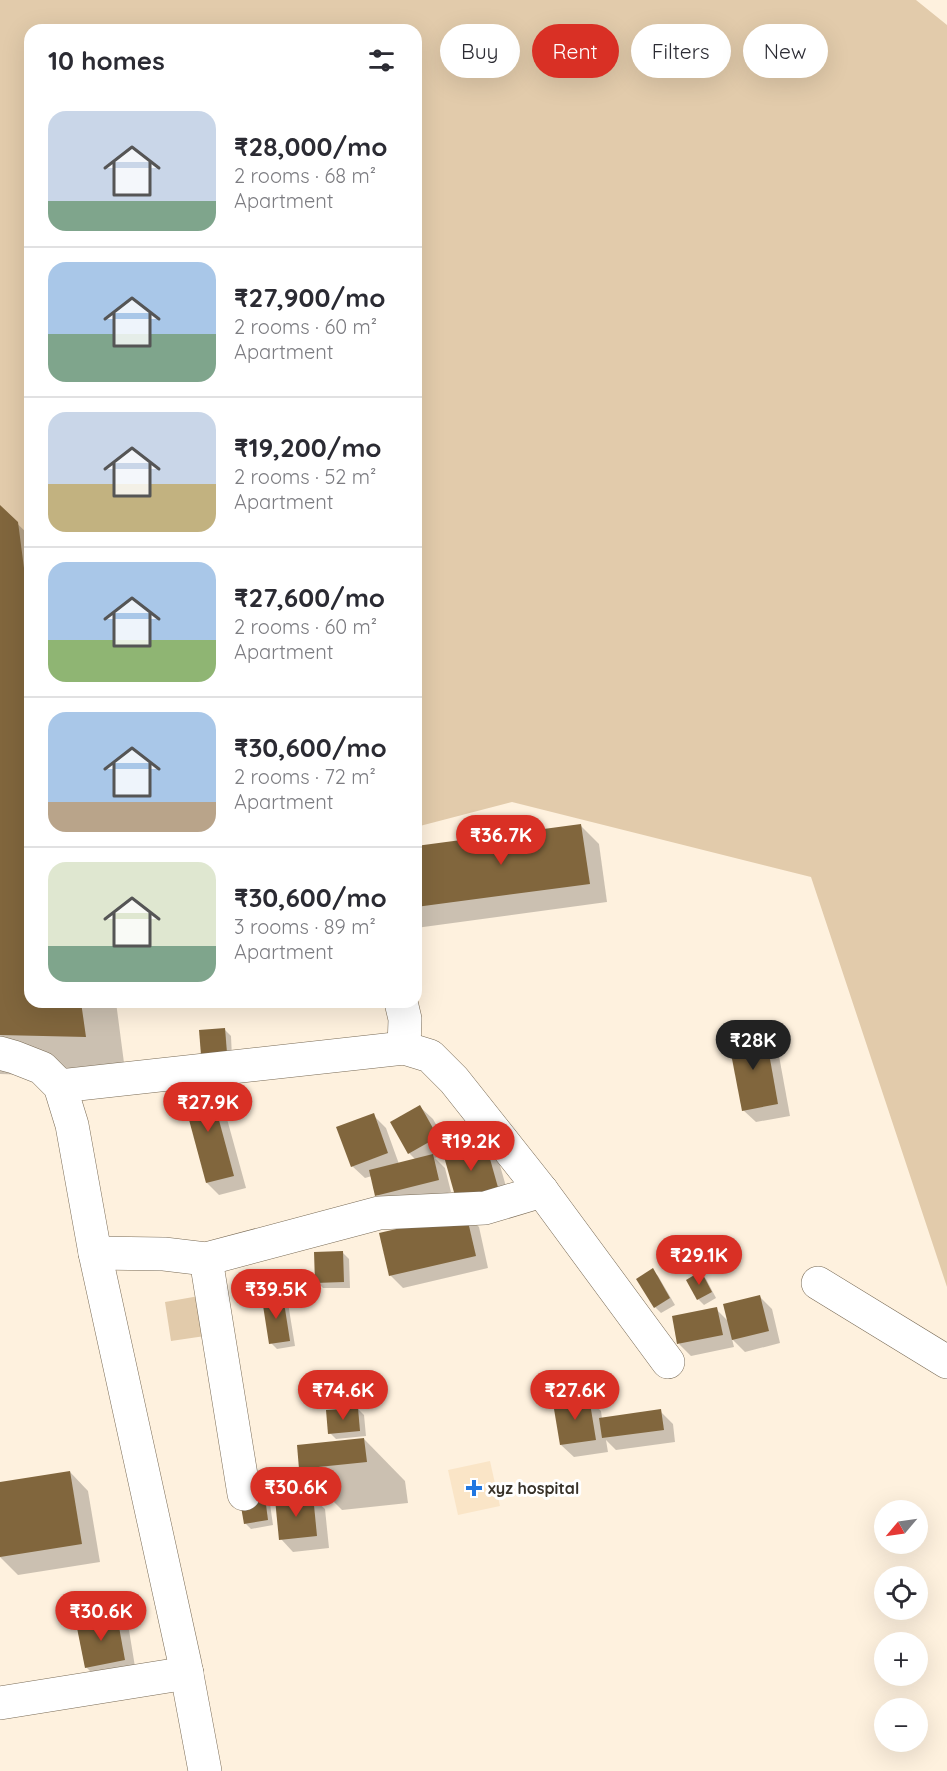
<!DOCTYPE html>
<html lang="en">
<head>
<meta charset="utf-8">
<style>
  :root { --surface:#fff; --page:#f7f7f7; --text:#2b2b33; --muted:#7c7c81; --line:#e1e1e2; --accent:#d93025 }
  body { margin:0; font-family:Quicksand,sans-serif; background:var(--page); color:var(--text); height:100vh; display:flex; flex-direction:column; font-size:22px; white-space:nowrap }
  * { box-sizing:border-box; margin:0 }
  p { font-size:20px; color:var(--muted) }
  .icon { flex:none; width:33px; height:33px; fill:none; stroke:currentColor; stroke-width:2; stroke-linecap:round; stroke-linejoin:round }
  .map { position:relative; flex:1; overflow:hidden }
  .details { position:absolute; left:24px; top:24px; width:398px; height:984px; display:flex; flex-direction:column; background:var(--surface); border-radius:18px; box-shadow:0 6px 24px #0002 }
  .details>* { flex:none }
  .top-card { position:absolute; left:440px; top:24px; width:417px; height:54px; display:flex; gap:12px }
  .needle { width:39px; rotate:241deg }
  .buttons { position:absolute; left:874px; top:1500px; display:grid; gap:12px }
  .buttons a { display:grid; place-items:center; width:54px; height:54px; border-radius:50%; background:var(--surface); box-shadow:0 6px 24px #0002; font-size:30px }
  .price { position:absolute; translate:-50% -51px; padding:0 14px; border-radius:21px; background:var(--accent); color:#fff; font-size:20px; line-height:39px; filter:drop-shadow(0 2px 3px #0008) }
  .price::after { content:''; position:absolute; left:50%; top:36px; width:18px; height:14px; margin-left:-9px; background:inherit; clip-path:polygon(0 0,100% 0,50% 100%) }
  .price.selected { background:#222; color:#fff }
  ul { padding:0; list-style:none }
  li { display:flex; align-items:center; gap:18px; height:150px; padding:0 24px }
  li+li { border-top:2px solid var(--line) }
  li span { display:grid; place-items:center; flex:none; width:168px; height:120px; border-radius:18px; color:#555 }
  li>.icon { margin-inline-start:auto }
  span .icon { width:72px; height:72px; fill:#fffc; stroke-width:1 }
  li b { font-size:26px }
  h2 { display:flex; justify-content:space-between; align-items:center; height:72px; padding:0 24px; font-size:26px }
  .pill { padding:0 21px; border-radius:27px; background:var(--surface); box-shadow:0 6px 24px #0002; font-size:21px; line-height:54px }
  .pill.selected { background:var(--accent); color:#fff }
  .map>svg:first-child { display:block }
  .built { fill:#fae5c7 }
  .green { fill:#e2cbab }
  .shadow { fill:#0003 }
  .building { fill:#81663d }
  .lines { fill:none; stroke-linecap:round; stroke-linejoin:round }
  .minor-casing { stroke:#796b56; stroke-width:34 }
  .minor { stroke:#fff; stroke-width:33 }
  .poi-dot { fill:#2177e1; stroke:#fff; stroke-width:2 }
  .labels { text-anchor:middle; stroke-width:6; stroke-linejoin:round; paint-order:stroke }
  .poi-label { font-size:16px; font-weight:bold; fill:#383229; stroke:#fff; text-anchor:start }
</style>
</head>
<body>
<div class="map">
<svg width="947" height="1771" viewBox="0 0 947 1771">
  <rect width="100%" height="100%" fill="#fef1de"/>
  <path class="built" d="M490 1461 500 1506 458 1515 448 1470Z"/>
  <g class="green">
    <path d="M0 0H916L947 25V1287L811 877 512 802 416 827V30H30V696L0 592Z"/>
    <path d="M199 1296 205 1336 171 1341 165 1302Z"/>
  </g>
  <g class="shadow">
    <path d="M0 507 30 536V1002H116L126 1078 0 1074Z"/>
    <path d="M581 826 599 844 607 902 416 928V848Z"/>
    <path d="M225 1030 231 1036 232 1058 208 1060Z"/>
    <path d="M765 1033 777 1045 790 1116 756 1122 743 1110Z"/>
    <path d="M209 1084 221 1097 246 1188 219 1195 207 1183Z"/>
    <path d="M420 1107 433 1119 451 1152 485 1143 497 1155 511 1204 445 1153 435 1158 445 1168 451 1192 389 1208 377 1195 372 1176 365 1178 352 1166 373 1115 386 1128 399 1164 416 1160 409 1153Z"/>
    <path d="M466 1214 479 1227 488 1268 403 1288 390 1275Z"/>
    <path d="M343 1253 349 1259 350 1288H323L317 1282Z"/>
    <path d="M652 1270 658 1276 675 1305 661 1313 655 1307Z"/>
    <path d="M700 1273 706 1279 716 1298 704 1305 698 1299Z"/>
    <path d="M282 1297 288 1303 295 1346 277 1349 271 1343Z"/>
    <path d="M760 1297 772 1309 780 1343 745 1352 732 1339 734 1347 691 1356 679 1344 716 1309 729 1322Z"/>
    <path d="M588 1399 601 1411 602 1419 660 1411 673 1424 675 1442 616 1450 606 1440 608 1452 574 1457 561 1445Z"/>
    <path d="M358 1409 364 1415 366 1436 336 1439 330 1433Z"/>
    <path d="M364 1439 405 1481 408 1503 342 1510 300 1468Z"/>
    <path d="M70 1472 88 1491 100 1562 18 1575 0 1557V1483Z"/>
    <path d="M312 1497 325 1509 329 1548 293 1552 281 1539Z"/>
    <path d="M264 1498 270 1504 273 1525 251 1529 245 1523Z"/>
    <path d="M116 1617 129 1630 136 1673 99 1680 86 1667Z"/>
  </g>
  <g class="building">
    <path d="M0 505 18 522 30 614V1002H81L86 1037 0 1035Z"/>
    <path d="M581 824 590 884 416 907V846Z"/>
    <path d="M225 1028 227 1053 201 1055 199 1030Z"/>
    <path d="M765 1031 778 1104 742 1111 728 1038Z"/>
    <path d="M209 1083 234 1176 206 1183 181 1090Z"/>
    <path d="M420 1105 438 1137 408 1154 390 1122Z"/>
    <path d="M374 1113 388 1153 351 1167 336 1127Z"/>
    <path d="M485 1141 499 1191 457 1203 443 1153Z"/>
    <path d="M433 1154 439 1180 375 1196 369 1170Z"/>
    <path d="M466 1213 476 1256 389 1276 379 1233Z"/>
    <path d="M343 1251 344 1282 315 1283 314 1252Z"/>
    <path d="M653 1268 670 1298 654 1308 636 1279Z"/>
    <path d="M701 1271 712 1292 697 1300 686 1280Z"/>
    <path d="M760 1295 769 1331 732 1340 723 1304Z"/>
    <path d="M283 1296 290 1341 269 1344 262 1299Z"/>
    <path d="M717 1307 723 1335 677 1344 672 1316Z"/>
    <path d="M589 1397 596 1440 560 1445 553 1403Z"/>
    <path d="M358 1408 360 1431 328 1434 326 1410Z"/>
    <path d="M661 1409 664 1430 602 1438 599 1418Z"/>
    <path d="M364 1438 367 1462 299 1469 297 1445Z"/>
    <path d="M70 1471 82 1544 0 1557V1482Z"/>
    <path d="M313 1495 317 1536 279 1540 275 1499Z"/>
    <path d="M265 1497 268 1520 244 1524 240 1501Z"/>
    <path d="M117 1616 125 1660 85 1668 76 1623Z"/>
  </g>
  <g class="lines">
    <defs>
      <g id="minor">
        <path d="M401 1002 405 1019 404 1048"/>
        <path d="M0 1053 14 1057 42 1068 60 1086 72 1125 95 1253 185 1664 205 1771"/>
        <path d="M60 1086 404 1048 430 1056 454 1080 542 1191 668 1362"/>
        <path d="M95 1253 164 1254 206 1259 379 1213 485 1208 542 1191"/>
        <path d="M206 1259 244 1494"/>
        <path d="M818 1283 947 1362"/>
        <path d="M0 1703 187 1673"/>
      </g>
    </defs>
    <use href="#minor" class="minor-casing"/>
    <use href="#minor" class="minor"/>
  </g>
  <path class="poi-dot" d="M471 1479h6v6h6v6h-6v6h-6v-6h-6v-6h6z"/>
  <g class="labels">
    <g class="poi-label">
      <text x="488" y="1494">xyz hospital</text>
    </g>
  </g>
</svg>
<div class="buttons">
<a><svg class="needle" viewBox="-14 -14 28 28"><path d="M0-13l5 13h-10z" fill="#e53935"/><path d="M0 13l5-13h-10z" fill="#7c7c81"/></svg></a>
<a><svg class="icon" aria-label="locate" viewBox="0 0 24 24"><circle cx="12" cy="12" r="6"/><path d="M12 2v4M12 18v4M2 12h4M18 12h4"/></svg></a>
<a>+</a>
<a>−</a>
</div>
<b class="price" style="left:501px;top:866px">₹36.7K</b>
<b class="price selected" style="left:753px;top:1071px">₹28K</b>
<b class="price" style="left:208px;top:1133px">₹27.9K</b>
<b class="price" style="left:471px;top:1172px">₹19.2K</b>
<b class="price" style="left:699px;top:1286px">₹29.1K</b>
<b class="price" style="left:276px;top:1320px">₹39.5K</b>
<b class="price" style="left:343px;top:1421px">₹74.6K</b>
<b class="price" style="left:575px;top:1421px">₹27.6K</b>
<b class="price" style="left:296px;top:1518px">₹30.6K</b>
<b class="price" style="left:101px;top:1642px">₹30.6K</b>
<div class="top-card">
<a class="pill">Buy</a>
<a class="pill selected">Rent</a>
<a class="pill">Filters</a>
<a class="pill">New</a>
</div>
<section class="details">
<h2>10 homes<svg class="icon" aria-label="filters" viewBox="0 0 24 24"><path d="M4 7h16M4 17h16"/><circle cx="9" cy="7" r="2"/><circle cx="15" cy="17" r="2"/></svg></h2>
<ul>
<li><span style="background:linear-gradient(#c9d6e8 75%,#7fa58c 0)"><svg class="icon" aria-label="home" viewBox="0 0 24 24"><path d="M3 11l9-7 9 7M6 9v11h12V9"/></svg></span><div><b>₹28,000/mo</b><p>2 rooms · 68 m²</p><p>Apartment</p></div></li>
<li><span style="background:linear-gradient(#a9c7e8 60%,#7fa58c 0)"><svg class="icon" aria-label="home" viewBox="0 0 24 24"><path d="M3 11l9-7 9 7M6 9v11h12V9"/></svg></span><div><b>₹27,900/mo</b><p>2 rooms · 60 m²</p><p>Apartment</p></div></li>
<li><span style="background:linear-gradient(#c9d6e8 60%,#c2b280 0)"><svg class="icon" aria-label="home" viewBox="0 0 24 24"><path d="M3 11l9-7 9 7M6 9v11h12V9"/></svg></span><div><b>₹19,200/mo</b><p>2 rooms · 52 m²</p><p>Apartment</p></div></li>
<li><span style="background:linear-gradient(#a9c7e8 65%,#8fb573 0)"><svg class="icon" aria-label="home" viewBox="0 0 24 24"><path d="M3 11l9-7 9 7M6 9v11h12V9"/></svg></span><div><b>₹27,600/mo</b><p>2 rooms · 60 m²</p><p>Apartment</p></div></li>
<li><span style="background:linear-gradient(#a9c7e8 75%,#b9a48a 0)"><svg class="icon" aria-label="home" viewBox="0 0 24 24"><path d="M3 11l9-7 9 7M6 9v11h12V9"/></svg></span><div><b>₹30,600/mo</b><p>2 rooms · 72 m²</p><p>Apartment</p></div></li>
<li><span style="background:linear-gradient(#dfe7d0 70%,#7fa58c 0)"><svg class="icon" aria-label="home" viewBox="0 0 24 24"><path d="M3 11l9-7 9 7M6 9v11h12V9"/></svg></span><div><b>₹30,600/mo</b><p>3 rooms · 89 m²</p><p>Apartment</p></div></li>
</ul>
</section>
</div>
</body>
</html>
